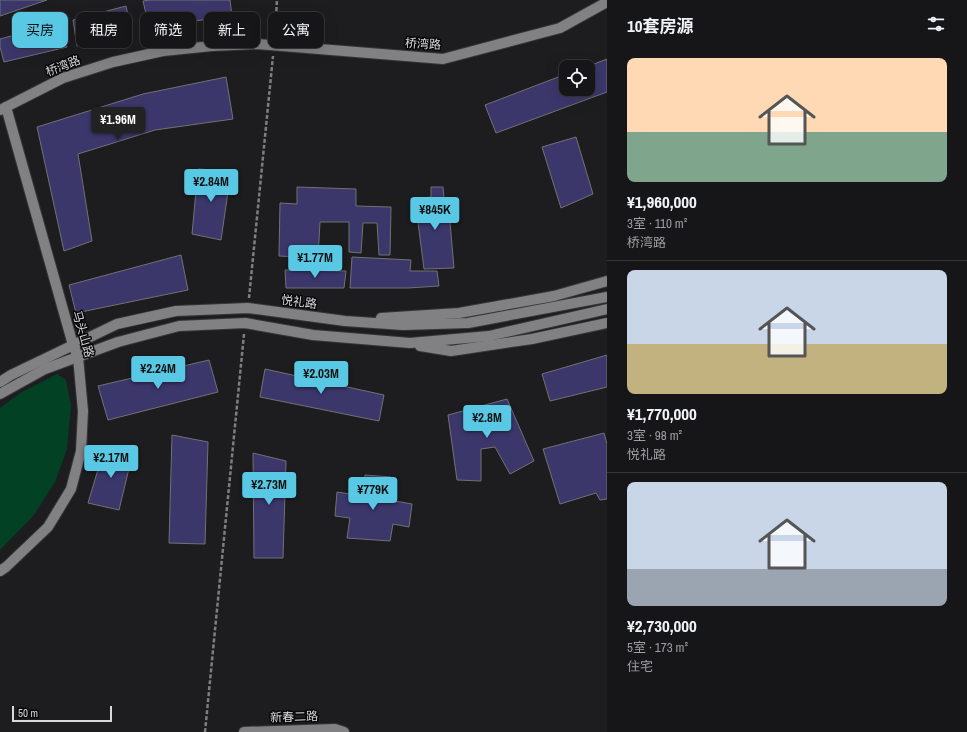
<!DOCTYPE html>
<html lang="zh">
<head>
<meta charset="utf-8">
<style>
  :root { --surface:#161618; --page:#1f1f21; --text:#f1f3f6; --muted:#9e9fa2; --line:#353537; --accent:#58c8e4 }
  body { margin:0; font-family:"Archivo Narrow","Noto Sans SC",sans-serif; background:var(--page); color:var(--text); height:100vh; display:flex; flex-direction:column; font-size:15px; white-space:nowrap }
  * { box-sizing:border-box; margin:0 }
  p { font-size:13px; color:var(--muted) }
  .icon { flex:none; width:22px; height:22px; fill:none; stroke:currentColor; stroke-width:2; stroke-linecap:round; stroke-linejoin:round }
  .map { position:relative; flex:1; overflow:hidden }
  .sheet { display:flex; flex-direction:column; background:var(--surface); width:360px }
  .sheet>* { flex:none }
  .guide { position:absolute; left:12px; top:12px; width:380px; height:36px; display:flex; gap:8px }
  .tools { position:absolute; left:559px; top:60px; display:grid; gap:8px }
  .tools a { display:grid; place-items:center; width:36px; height:36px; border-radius:8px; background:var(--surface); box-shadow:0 4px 16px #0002,0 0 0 1px var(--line); font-size:20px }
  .scale { position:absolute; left:12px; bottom:10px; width:100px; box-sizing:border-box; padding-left:4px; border:2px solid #d9d9da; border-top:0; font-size:11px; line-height:14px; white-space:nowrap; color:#d9d9da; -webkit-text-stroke:3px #080809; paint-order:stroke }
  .price { position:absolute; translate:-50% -34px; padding:0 9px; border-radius:4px; background:var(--accent); color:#111; font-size:13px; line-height:26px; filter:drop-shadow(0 1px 2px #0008) }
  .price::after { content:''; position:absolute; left:50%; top:24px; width:12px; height:9px; margin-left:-6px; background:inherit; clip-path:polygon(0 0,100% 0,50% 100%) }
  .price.selected { background:#222; color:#fff }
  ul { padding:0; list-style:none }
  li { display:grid; align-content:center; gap:8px; height:212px; padding:0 20px }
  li+li { border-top:1px solid var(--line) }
  li span { display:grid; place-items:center; height:124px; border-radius:8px; color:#555 }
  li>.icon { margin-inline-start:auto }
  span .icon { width:72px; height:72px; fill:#fffc; stroke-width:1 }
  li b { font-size:17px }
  h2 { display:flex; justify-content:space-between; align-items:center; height:48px; padding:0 20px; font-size:17px }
  .pill { padding:0 14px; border-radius:8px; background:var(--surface); box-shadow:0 4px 16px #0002,0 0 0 1px var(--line); font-size:14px; line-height:36px }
  .pill.selected { background:var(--accent); color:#111 }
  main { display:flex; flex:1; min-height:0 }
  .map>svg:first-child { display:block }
  .green { fill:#024124 }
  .building { fill:#3c376b; stroke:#717174 }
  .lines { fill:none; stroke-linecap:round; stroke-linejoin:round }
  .secondary-casing { stroke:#37373a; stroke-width:12 }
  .path { stroke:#7e7e80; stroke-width:2.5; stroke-dasharray:4 2; stroke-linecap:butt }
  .secondary { stroke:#818183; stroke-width:10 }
  .labels { text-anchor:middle; stroke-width:3; stroke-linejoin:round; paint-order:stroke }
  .street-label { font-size:12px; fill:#d9d9da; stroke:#080809 }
</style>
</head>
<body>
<main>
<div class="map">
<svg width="607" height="732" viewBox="0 0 607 732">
  <rect width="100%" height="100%" fill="#1d1d20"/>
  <path class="green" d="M57 374 66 380 71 405 67 449 55 482 34 515 0 550V408L22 392Z"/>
  <g class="building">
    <path d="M0 0H47L0 16Z"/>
    <path d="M150 0H230L232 16 149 27 143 1Z"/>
    <path d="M126 6 132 34 77 46 73 20Z"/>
    <path d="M58 23 67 47 4 62 0 47V39Z"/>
    <path d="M607 59V92L496 133 485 105 566 74V89H588V67H586Z"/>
    <path d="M226 77 233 119 155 130 78 154 92 241 64 251 37 127 143 94Z"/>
    <path d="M576 137 593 194 561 208 542 147Z"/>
    <path d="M198 169 231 171 221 240 192 234Z"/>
    <path d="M297 187 356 189V206L391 207 390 255H379L377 223H363L361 253 349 252V222H320L318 258 279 256 280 203 297 204Z"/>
    <path d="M431 187H443L446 222H450L454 268 424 269 415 199 431 197Z"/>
    <path d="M181 255 188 290 76 313 69 285Z"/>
    <path d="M352 257 411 260 410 271H437L439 286 408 288H350Z"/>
    <path d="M285 270 346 271 344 288H286Z"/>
    <path d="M607 355V387L550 401 542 374Z"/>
    <path d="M209 360 218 392 108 420 98 386Z"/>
    <path d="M265 369 384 395 379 421 260 397Z"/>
    <path d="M507 399 534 461 510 474 495 447 481 449V481L457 480 448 415Z"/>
    <path d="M604 433 607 444V499L600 500 596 493 560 504 543 449Z"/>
    <path d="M172 435 208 442 205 544 169 543Z"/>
    <path d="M105 446 132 456 119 510 88 503Z"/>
    <path d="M253 453 286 461 283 558H254Z"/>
    <path d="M365 475 391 477 389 500 412 504 409 527 393 524 390 541 347 538 350 518 335 516 337 492 363 496Z"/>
  </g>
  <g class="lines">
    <defs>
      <g id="secondary">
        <path d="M0 110 63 78 113 62 163 51 212 46 257 44 443 59 560 28 607 2"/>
        <path d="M381 318 459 313 554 296 607 281"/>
        <path d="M420 346 451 351 532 339 607 323"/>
        <path d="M0 382 11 375 117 324 176 311 248 308 345 321 403 325 468 323 607 297"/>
        <path d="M0 394 45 369 118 342 179 326 245 323 313 335 410 343 489 336 607 309"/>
        <path d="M0 571 6 567 48 527 71 489 81 451 83 411 78 357 73 345 6 107"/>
        <path d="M244 732 335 729 344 732"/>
      </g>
    </defs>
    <use href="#secondary" class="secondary-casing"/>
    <g class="path">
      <path d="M275 35 277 0"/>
      <path d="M249 298 273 56"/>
      <path d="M205 732 244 334"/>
    </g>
    <use href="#secondary" class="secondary"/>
  </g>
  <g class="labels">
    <g class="street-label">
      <text transform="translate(423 44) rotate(3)" y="4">桥湾路</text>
      <text transform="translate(63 66) rotate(-21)" y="4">桥湾路</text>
      <text transform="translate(299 302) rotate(7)" y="4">悦礼路</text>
      <text transform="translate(83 334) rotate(74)" y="4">马头山路</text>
      <text transform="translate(294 717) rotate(-2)" y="4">新春二路</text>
    </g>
  </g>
</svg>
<div class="tools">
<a><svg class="icon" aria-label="locate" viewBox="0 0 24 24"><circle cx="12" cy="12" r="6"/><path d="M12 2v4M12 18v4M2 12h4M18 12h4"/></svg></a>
</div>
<div class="scale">50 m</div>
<b class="price selected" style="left:118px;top:141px">¥1.96M</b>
<b class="price" style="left:211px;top:203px">¥2.84M</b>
<b class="price" style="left:435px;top:231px">¥845K</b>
<b class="price" style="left:315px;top:279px">¥1.77M</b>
<b class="price" style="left:158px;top:390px">¥2.24M</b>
<b class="price" style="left:321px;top:395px">¥2.03M</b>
<b class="price" style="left:487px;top:439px">¥2.8M</b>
<b class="price" style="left:111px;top:479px">¥2.17M</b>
<b class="price" style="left:269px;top:506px">¥2.73M</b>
<b class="price" style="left:373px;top:511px">¥779K</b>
<div class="guide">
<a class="pill selected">买房</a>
<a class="pill">租房</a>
<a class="pill">筛选</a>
<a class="pill">新上</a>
<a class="pill">公寓</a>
</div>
</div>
<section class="sheet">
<h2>10套房源<svg class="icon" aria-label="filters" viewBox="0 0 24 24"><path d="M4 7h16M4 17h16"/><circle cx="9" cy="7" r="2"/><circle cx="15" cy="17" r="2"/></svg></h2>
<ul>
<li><span style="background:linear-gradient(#ffd9b3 60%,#7fa58c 0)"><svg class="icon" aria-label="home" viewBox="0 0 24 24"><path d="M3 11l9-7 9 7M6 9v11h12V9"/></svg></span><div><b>¥1,960,000</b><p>3室 · 110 m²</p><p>桥湾路</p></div></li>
<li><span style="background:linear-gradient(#c9d6e8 60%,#c2b280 0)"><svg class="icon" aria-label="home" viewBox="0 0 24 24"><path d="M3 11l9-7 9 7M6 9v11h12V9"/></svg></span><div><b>¥1,770,000</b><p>3室 · 98 m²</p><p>悦礼路</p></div></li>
<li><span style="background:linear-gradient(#c9d6e8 70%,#9aa5b1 0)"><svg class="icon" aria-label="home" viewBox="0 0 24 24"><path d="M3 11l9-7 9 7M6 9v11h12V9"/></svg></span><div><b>¥2,730,000</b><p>5室 · 173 m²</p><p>住宅</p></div></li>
</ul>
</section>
</main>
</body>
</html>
